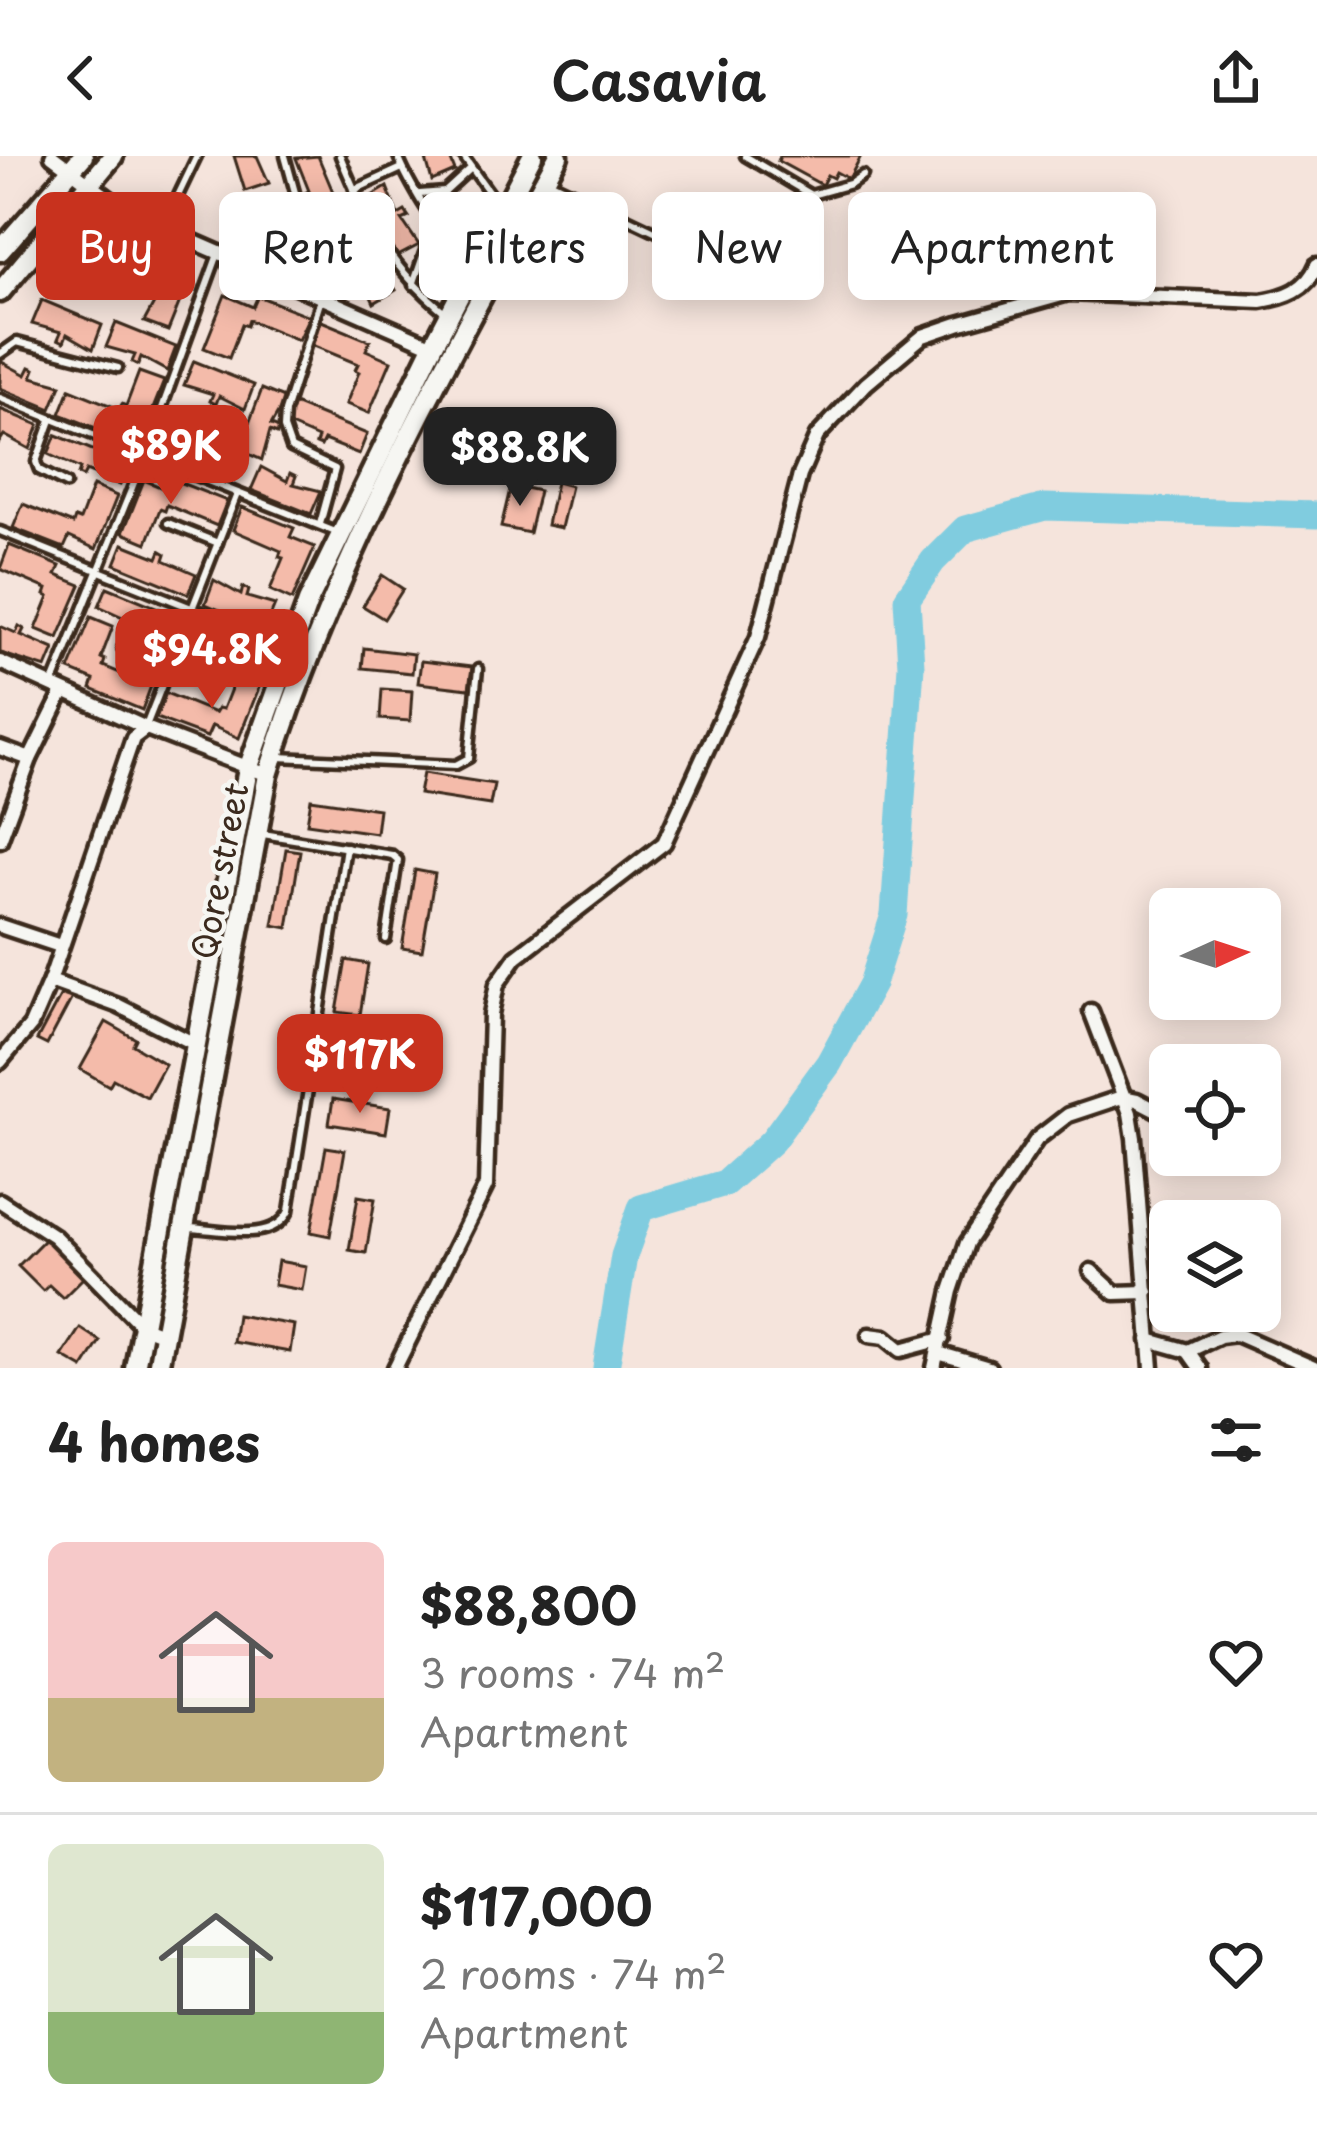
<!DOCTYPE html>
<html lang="en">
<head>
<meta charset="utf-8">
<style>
  :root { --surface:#fff; --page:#f2f2f2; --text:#222; --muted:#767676; --line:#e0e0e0; --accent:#c8321e }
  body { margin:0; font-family:"Playpen Sans",sans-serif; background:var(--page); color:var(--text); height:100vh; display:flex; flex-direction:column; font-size:45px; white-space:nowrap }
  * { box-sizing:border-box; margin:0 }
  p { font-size:39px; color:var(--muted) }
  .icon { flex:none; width:66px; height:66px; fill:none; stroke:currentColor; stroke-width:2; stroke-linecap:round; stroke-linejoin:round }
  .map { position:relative; height:1212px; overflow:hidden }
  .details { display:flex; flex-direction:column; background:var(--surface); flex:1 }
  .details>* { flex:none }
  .hud { position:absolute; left:36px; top:36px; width:1245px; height:108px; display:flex; gap:24px }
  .needle { width:78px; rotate:87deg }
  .tools { position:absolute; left:1149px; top:732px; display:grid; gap:24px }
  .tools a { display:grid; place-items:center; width:132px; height:132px; border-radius:18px; background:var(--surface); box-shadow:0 6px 30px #0003; font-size:60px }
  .price { position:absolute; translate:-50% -102px; padding:0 27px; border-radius:24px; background:var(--accent); color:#fff; font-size:39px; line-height:78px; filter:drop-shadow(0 3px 6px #0008) }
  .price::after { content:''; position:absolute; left:50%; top:72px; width:36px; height:27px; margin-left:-18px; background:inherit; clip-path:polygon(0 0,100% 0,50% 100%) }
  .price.active { background:#222; color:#fff }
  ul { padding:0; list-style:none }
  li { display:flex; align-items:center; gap:36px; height:300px; padding:0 48px }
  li+li { border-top:3px solid var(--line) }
  li span { display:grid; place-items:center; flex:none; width:336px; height:240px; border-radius:18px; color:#555 }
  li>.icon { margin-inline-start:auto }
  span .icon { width:144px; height:144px; fill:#fffc; stroke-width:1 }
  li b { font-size:51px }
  h2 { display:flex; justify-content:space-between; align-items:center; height:144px; padding:0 48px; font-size:51px }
  .chip { padding:0 42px; border-radius:18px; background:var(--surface); box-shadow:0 6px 30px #0003; font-size:42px; line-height:108px }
  .chip.active { background:var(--accent); color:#fff }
  header { display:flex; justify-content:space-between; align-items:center; height:156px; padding:0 48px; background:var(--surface); font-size:54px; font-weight:600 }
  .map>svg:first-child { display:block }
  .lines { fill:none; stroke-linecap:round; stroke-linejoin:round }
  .river { stroke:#80ccdf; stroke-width:27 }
  .building { fill:#f4bbaa; stroke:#3b2a1e; stroke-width:3 }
  .service-casing { stroke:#3b2a1e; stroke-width:15 }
  .minor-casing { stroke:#3b2a1e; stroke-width:21 }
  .primary-casing { stroke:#3b2a1e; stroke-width:27 }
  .service { stroke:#f6f6f2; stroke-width:6 }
  .minor { stroke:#f6f6f2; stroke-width:12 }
  .primary { stroke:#f6f6f2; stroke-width:18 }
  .labels { text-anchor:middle; stroke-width:9; stroke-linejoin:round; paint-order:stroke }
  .street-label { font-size:33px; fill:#3b2a1e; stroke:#f6f6f2 }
</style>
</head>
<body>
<header><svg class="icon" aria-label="back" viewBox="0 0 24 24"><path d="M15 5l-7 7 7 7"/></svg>Casavia<svg class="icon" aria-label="share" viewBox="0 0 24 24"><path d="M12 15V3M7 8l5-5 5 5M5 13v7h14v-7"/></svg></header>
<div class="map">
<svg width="1317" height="1212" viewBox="0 0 1317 1212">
  <rect width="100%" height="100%" fill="#f5e4dc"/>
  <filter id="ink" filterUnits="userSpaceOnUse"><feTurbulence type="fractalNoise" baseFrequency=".00833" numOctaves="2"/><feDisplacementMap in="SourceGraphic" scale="24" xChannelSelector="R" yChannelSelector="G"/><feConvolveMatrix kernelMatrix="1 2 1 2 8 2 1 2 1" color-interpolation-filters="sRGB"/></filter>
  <g filter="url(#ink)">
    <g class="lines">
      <path class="river" d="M606 1212 624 1100 641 1052 725 1027 772 985 829 907 872 828 894 759 911 510 907 443 933 405 965 373 1045 351 1317 359"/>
    </g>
    <g class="building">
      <path d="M234 0H257L269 27 245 35Z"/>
      <path d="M318 0 346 67 325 76 311 41 304 43 302 38 309 35 296 2Z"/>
      <path d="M425 0H449L455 15 432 25Z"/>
      <path d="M780 0H861L849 23 836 16 833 22 827 19 822 29 778 5Z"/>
      <path d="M387 31 398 59 405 55 409 61 402 64 419 89 396 101 365 44Z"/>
      <path d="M77 79 104 91 109 80 160 100 150 124 100 104 98 109 93 107 80 141 56 132Z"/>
      <path d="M362 79 396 134 374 147 362 121 355 125 352 120 358 116 340 92Z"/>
      <path d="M168 105 192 115 168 175 144 166 158 140 151 136 153 131 160 134Z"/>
      <path d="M225 139 253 151 258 140 309 160 298 184 249 164 247 170 242 168 229 202 204 192Z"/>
      <path d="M42 144 102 169 93 193 67 178 64 186 58 183 61 176 32 168Z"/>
      <path d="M319 164 370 185 366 194 391 205 369 257 346 248 359 216 355 214 358 208 309 188Z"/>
      <path d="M116 167 176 191 167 215 141 201 138 209 132 206 135 199 106 191Z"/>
      <path d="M0 205 26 219 30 211 35 213 32 221 61 229 51 253 0 232Z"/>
      <path d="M194 205 254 229 245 253 219 240 216 248 210 245 213 238 184 229Z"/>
      <path d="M139 216 164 225 143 278 115 267 111 278 60 258 70 233 119 253 122 248 126 250Z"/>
      <path d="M262 233 286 243 271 269 279 272 277 278 270 275 262 304 239 294Z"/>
      <path d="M294 248 367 278 359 298 324 284 321 290 316 288 318 282 286 268Z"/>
      <path d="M0 253 39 269 30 293 4 279 0 285Z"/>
      <path d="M167 273 201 287 204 281 209 283 206 289 239 304 231 323 158 293Z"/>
      <path d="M56 279 129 309 120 329 86 315 83 321 78 319 80 313 48 298Z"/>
      <path d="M516 286 556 293 551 321 510 314Z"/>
      <path d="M261 311 287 325 290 317 296 320 293 328 321 335 311 358 251 334Z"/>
      <path d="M144 324 172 336 176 325 227 345 217 370 167 349 165 355 160 353 147 387 123 377Z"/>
      <path d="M556 326 571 330 561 372 547 369Z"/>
      <path d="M511 329 539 335 529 377 501 371Z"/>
      <path d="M93 330 117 340 96 393 69 381 64 392 13 372 23 348 73 368 75 362 80 364Z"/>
      <path d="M242 351 294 372 290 381 315 391 292 444 270 434 283 402 279 401 281 395 233 374Z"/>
      <path d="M123 388 158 402 161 395 166 398 164 404 196 418 188 438 115 408Z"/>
      <path d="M9 389 60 410 56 419 81 429 58 482 36 473 49 441 45 439 47 433 0 413Z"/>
      <path d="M382 419 403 433 384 463 363 450Z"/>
      <path d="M214 424 241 439 243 431 249 434 247 441 275 449 265 473 205 448Z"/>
      <path d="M107 431 180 461 171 481 136 467 134 473 128 471 131 465 99 450Z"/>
      <path d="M91 461 113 470 101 502 105 504 103 510 151 530 142 554 91 533 94 524 69 514Z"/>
      <path d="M199 466 259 490 250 514 224 501 221 509 215 507 218 499 190 491Z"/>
      <path d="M0 470 16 477 19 470 24 473 21 479 54 493 46 512 0 497Z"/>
      <path d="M364 492 414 498 412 517 362 512Z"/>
      <path d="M421 505 472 511 469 533 418 527Z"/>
      <path d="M236 520 260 529 239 582 212 570 207 581 156 562 166 537 215 557 218 552 223 553Z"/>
      <path d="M382 533 412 535 410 565 380 563Z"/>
      <path d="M423 617 494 628 490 649 419 638Z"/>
      <path d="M311 643 379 653 376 677 307 667Z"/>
      <path d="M286 693 300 695 288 772 273 769Z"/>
      <path d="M415 714 435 718 422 795 402 792Z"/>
      <path d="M346 804 368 808 360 859 337 856Z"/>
      <path d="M62 837 72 842 47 889 37 884Z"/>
      <path d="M106 866 136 883 133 889 165 908 147 941 113 923 109 930 80 913Z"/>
      <path d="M334 874 402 889 398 913 329 905Z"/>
      <path d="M333 943 390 952 386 977 329 968Z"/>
      <path d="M326 991 345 994 330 1080 311 1076Z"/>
      <path d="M358 1040 375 1043 366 1097 349 1094Z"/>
      <path d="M46 1082 84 1121 63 1142 49 1129 43 1135 18 1110Z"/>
      <path d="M278 1105 306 1110 302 1134 274 1129Z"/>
      <path d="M237 1159 294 1169 290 1196 233 1186Z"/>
      <path d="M80 1172 100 1185 83 1212 62 1200Z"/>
    </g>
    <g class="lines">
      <defs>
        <g id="service">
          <path d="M285 0 296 40 326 101"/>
          <path d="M340 0C368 68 388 110 447 158"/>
          <path d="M398 0C402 13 426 57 435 64"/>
          <path d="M463 0 499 50"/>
          <path d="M745 0 811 39 850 28 863 19"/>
          <path d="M549 25 718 105C765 118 805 87 811 39"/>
          <path d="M354 34 402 12"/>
          <path d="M420 38 445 36"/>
          <path d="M164 69 197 0"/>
          <path d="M413 129 445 36 469 14"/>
          <path d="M0 198 17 186 118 212"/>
          <path d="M0 242 338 377"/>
          <path d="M51 264 36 306 39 314 66 328"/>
          <path d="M168 367 218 387"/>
          <path d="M320 368 335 313 291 292 284 272 285 256 322 140"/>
          <path d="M0 375 286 490"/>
          <path d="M122 492 208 523"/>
          <path d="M53 527 144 302 218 98"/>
          <path d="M146 570 237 338"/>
          <path d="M278 601 456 609 469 602 478 513"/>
          <path d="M263 678 392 699 398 704 386 783"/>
          <path d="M189 1072C220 1073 273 1088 289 1055L346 691"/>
        </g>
        <g id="minor">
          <path d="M52 0 130 58 433 190"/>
          <path d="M0 506 146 572 268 619"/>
          <path d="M0 592 30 603"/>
          <path d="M0 684 30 603 63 536"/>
          <path d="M0 770 60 790"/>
          <path d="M50 825 119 850 197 889"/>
          <path d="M1091 855 1130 957 1134 982 1152 1212"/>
          <path d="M0 906 31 869 50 825 133 582 146 572"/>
          <path d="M0 1045 54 1080 143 1171 165 1179"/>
          <path d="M1091 1115 1115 1137 1147 1136"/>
          <path d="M869 1179 885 1181 901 1194 942 1183"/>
          <path d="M1149 1184 1188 1195 1220 1180 1236 1178 1314 1212"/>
          <path d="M1188 1195 1200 1212"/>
          <path d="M938 1197 989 1212"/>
          <path d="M395 1212 486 1030 491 858 497 828 516 801 664 687 758 481 800 319 817 280 866 228 923 180 958 168 1069 137 1261 145C1286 141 1307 134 1317 109"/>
          <path d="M934 1212 951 1135 967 1087 1037 983 1068 959 1122 941 1137 944 1170 961"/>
        </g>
        <g id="primary">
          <path d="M0 95 83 0"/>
          <path d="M0 136 113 0"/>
          <path d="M135 1212 248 613 308 446 433 190 532 0"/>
          <path d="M158 1212 268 619C333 407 452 195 558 0"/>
        </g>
      </defs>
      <use href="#service" class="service-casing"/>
      <use href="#minor" class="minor-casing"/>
      <use href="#primary" class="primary-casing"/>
      <use href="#service" class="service"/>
      <use href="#minor" class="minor"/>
      <use href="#primary" class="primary"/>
    </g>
  </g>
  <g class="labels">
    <g class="street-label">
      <text transform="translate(220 715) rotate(-79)" y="12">Qore street</text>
    </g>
  </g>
</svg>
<div class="tools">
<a><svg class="needle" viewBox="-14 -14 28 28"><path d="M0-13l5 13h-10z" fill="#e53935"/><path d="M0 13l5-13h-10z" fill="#767676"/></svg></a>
<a><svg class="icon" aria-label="locate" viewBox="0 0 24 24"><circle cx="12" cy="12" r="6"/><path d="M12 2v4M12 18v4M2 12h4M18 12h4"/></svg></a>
<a><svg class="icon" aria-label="layers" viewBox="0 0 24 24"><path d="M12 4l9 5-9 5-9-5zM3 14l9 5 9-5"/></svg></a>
</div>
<b class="price" style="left:171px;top:351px">$89K</b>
<b class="price active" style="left:520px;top:353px">$88.8K</b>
<b class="price" style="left:212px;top:555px">$94.8K</b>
<b class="price" style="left:360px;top:960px">$117K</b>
<div class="hud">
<a class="chip active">Buy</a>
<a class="chip">Rent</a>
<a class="chip">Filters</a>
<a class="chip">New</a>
<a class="chip">Apartment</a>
</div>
</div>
<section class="details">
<h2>4 homes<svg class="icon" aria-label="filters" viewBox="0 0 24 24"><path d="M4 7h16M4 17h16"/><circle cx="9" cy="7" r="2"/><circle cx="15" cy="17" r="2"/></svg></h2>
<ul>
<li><span style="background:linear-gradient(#f6c9c9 65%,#c2b280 0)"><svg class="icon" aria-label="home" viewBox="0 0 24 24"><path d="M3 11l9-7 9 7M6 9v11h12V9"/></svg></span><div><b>$88,800</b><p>3 rooms · 74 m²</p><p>Apartment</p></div><svg class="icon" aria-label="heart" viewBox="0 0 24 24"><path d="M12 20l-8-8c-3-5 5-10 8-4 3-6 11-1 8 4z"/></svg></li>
<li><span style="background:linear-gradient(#dfe7d0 70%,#8fb573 0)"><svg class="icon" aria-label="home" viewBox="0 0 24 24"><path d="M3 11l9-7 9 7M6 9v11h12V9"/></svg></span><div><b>$117,000</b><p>2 rooms · 74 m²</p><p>Apartment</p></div><svg class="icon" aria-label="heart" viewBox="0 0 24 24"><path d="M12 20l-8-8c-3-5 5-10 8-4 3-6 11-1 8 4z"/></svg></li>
</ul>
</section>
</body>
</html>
